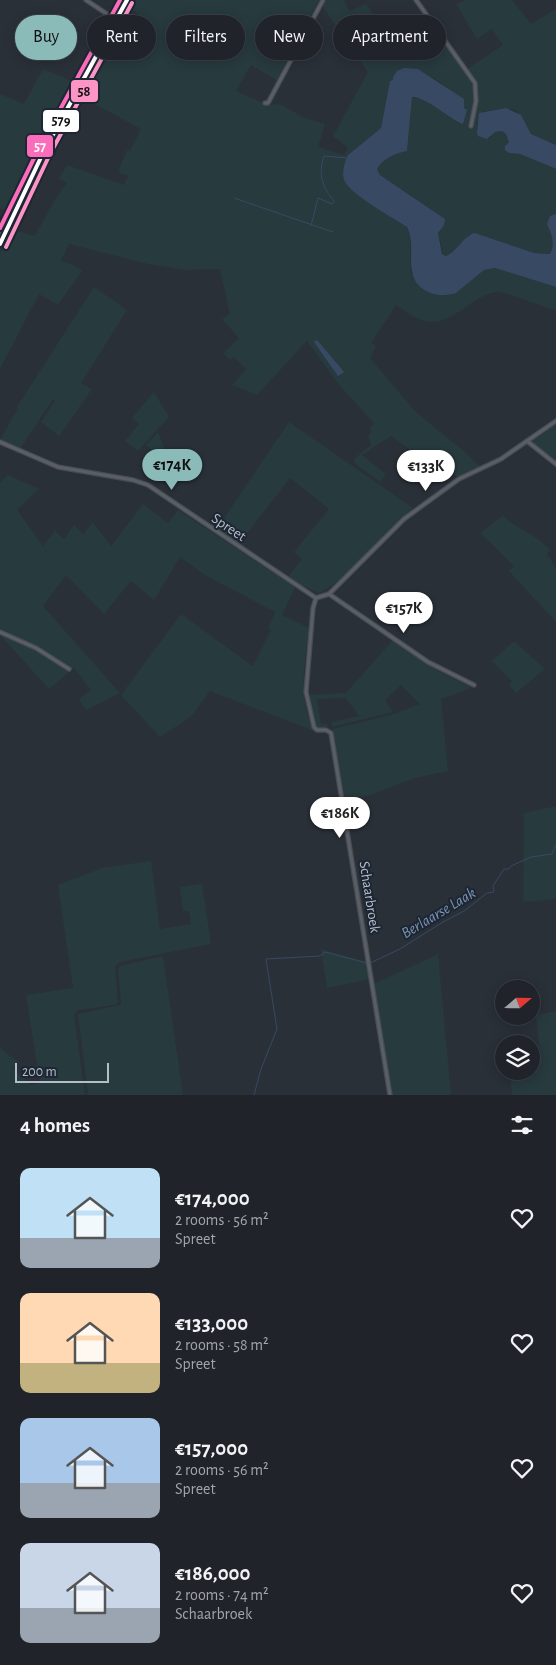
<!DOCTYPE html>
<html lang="en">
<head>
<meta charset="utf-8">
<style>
  :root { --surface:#20242a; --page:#2d3036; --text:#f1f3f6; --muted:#a2a4a8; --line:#3d4147; --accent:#8bbbb9 }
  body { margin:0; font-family:"Alegreya Sans",sans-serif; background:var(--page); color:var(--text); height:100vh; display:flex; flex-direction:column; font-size:19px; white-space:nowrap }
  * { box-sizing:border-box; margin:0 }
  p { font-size:16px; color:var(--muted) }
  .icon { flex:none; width:28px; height:28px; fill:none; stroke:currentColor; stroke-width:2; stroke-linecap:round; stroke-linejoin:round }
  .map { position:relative; height:1095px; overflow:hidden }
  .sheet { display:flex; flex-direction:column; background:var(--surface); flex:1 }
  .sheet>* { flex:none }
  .top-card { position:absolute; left:15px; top:15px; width:526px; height:45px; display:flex; gap:10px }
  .needle { width:32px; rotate:70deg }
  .buttons { position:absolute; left:495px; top:980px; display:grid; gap:10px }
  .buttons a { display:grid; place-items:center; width:45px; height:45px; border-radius:50%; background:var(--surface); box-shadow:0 2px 12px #0003,0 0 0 1px var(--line); font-size:25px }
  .scale { position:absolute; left:15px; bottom:12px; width:94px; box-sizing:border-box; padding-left:5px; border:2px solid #b4bcc9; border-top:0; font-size:14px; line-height:18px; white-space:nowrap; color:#b4bcc9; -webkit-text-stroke:4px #1d2633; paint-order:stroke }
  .price { position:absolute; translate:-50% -42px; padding:0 11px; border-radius:18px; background:#fff; color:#222; font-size:16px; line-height:32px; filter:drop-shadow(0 1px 2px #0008) }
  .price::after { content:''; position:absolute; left:50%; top:30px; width:15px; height:11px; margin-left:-8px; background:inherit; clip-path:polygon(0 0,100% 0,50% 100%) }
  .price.current { background:var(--accent); color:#111 }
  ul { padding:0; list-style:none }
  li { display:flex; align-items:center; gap:15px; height:125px; padding:0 20px }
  li span { display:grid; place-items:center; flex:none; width:140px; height:100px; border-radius:10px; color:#555 }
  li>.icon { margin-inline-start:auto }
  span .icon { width:60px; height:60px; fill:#fffc; stroke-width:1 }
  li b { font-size:21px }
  h2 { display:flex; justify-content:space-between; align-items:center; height:60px; padding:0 20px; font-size:21px }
  .pill { padding:0 18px; border-radius:22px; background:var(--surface); box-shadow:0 2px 12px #0003,0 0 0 1px var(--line); font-size:18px; line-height:45px }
  .pill.current { background:var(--accent); color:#111 }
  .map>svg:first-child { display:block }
  .green { fill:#273a3e }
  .water { fill:#384963 }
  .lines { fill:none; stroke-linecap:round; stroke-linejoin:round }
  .stream { stroke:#384963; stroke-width:1 }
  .minor-casing { stroke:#484c53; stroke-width:5.5 }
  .primary-casing { stroke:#484c55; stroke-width:8 }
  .minor { stroke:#5a5e66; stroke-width:3 }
  .primary { stroke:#5c6168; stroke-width:5 }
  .bus-1-casing { stroke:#1d2633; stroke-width:8 }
  .bus-2-casing { stroke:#1d2633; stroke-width:8 }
  .bus-3-casing { stroke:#1d2633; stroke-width:8 }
  .bus-1 { stroke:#fff; stroke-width:4 }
  .bus-2 { stroke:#fc95c5; stroke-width:4 }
  .bus-3 { stroke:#fb6dba; stroke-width:4 }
  .labels { text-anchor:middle; stroke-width:4; stroke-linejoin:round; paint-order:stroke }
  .street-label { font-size:15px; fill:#b4bcc9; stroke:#1d2633 }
  .water-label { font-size:16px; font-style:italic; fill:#7c92b1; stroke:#1d2633 }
  .line-badge { stroke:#1d2633; stroke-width:2 }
  .badge-label { font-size:14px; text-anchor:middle; font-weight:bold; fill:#fff }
  .pale-badge-label { font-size:14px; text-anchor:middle; font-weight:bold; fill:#111 }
</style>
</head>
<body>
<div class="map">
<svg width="556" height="1095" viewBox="0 0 556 1095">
  <rect width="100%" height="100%" fill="#2a3038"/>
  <g class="green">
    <path d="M127 0H319L277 80 251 65 236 91 268 105 280 104 303 117 325 124 318 147 344 155 348 148 333 136 368 72 321 4 327 0H344L349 11 366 4 394 42 407 32 421 51 441 36 467 69 503 45 492 29 477 39 456 4 466 0H512L531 24 556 9V145L531 134 517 111 506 108 482 112 477 124V133L490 138 494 132 502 131 506 134 509 141 505 146 514 154H520L556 169V214L550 217 549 221 554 249 550 254 534 253 475 233 470 234 450 255H443L438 232 442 226 435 212 380 175 377 169C382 159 396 153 407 151L412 97 420 98 463 124 467 110 464 108 463 99C446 88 410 53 393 77L394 81H390L381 128 348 155 343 173 347 185 407 227 410 238 411 274 443 296 456 293 484 270 495 268 556 287V310C542 307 508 292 497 292 487 293 478 299 470 304 439 327 426 328 396 305L371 343 376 346 370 358 416 412 465 452 480 467 458 477 446 469 425 460 391 436 362 455 386 474 380 482 354 463 355 458 371 445 368 436 372 432 369 430 374 423 340 386 307 341 257 395 232 385 246 369 234 357 230 360 223 353 239 338 222 319 230 314 220 269 185 270 148 264 69 244 61 261 73 265 82 271 58 305 39 294 0 369V253L8 229 35 236 54 201 67 183 59 178 67 165 124 185 128 176 118 172 127 150 130 151 141 129 76 94 111 30 131 42 147 20 125 5Z"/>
    <path d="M43 69 74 82 4 210 0 207V94L24 104Z"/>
    <path d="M94 287 127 310 81 383 92 389 59 436 41 422 55 401 53 399 20 449 0 440 18 408 17 407Z"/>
    <path d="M154 392 169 417 138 451 125 441 139 424 132 418Z"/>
    <path d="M289 422 413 508C388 527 342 586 318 593L287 578 302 559 294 552 329 509 290 478 238 545 216 530Z"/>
    <path d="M556 424V462L531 442Z"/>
    <path d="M158 432 165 450 159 456 146 445Z"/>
    <path d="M8 475 39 489 17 510 43 546 55 531 64 539 74 525 83 534 93 522 111 546 143 504 168 523 178 510 295 587 282 615 309 628C305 662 297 699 314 731L210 691 192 716 160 737 121 695 181 614 253 666 271 630 268 628 275 612 205 575 180 557 154 600 131 581 104 614 66 575 43 606 120 693 86 710 79 699 91 690 74 668 49 689 0 635V483Z"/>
    <path d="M503 516C518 529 538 536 550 550L547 554 556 568V622L509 571 514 566 480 533Z"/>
    <path d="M393 640 438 671 472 688 441 699 448 771 415 778 371 795 344 800 333 729 394 714 420 704 401 685 385 700 393 712 332 727V722L359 716 346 698 317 699 321 724H327L328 727H316L308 695 346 693Z"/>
    <path d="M514 641 545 669 516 693 509 685 512 681 492 661Z"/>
    <path d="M556 806V899L523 902 524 813Z"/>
    <path d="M151 861 160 929 191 924 189 911H183L180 887 202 884 211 944 120 962 115 966 118 1003 114 1005 78 1010 74 1015 85 1095H0V1048L18 1062 13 1069 31 1085 40 1083 26 995 73 988 58 885 102 868Z"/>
    <path d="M321 949 367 962 370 979 327 988Z"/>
    <path d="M438 954 451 1095H391L374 984Z"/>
    <path d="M163 956 183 1095H88L78 1014 120 1005 121 1002 118 969 120 966Z"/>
    <path d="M556 1011V1095H512L510 1071H531V1053L540 1052 536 1015Z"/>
  </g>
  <g class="water">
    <path d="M404 68 418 69 464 99V108L467 110 463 124C453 121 423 95 412 97L407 151C396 153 382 159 377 169L380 175 445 219 444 225 438 233 442 254 446 256C458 251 464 235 475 233L534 253 550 254C556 244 551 233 547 224L550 216 556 214V287L495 268 484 270 456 293C447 296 437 296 428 292 400 278 418 249 407 227 393 218 352 195 345 182 341 174 344 163 348 155L381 128 390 81 393 80V77L397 71Z"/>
    <path d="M506 108 521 115 531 134 556 145V169L520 154 509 153 505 150V146L509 142 506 134 502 131 495 132 487 139 478 136 477 133 479 113Z"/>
    <path d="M317 340 344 372 338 376 314 342Z"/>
  </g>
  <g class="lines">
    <g class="stream">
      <path d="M234 198 333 232"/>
      <path d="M311 226 318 198 332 204 334 201C322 187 318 174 324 156L347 158"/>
      <path d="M370 963 400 949 443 922 464 911 487 893 494 892 493 886 504 869H509L511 866 531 857 552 854 556 845"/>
      <path d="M254 1095 261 1069 277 1029 266 959 320 956 325 952 367 963"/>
    </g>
    <defs>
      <g id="minor">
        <path d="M86 0 116 20"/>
        <path d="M416 0 475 83 476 101 471 126"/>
        <path d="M265 103H268L323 0"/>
        <path d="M527 441 556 464"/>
        <path d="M0 442 58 467 133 480 148 485 316 598 329 594 404 519 459 479 501 459 556 421"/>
        <path d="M329 594 428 662 474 685"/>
        <path d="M316 598 313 608 306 692 314 727 317 730H326L331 733 390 1095"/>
        <path d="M0 632 36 648 69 669"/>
      </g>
      <g id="primary">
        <path d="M94 54 107 29"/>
        <path d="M0 234 16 199 42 150"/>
        <path d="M0 244C35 160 84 81 127 0"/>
      </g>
    </defs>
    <use href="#minor" class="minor-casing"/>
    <use href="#primary" class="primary-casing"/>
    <use href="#minor" class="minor"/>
    <use href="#primary" class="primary"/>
    <defs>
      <path id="bus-1" d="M0 244 44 151 127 0"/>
      <path id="bus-2" d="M6 247 50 154 132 3"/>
      <path id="bus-3" d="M0 228 39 148 120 0"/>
    </defs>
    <use href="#bus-1" class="bus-1-casing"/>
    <use href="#bus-2" class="bus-2-casing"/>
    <use href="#bus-3" class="bus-3-casing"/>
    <use href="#bus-1" class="bus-1"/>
    <use href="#bus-2" class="bus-2"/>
    <use href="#bus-3" class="bus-3"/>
  </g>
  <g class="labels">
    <g class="street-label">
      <text transform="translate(229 527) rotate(34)" y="5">Spreet</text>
      <text transform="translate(370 897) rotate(81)" y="5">Schaarbroek</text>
    </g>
    <g class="water-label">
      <text transform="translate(438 912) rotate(-31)" y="6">Berlaarse Laak</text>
    </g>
  </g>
  <g class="line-badge">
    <rect x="70" y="79" width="29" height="24" rx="5" fill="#fc95c5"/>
    <rect x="42" y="109" width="38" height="24" rx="5" fill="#fff"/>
    <rect x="26" y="134" width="28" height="24" rx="5" fill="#fb6dba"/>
  </g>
  <g class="badge-label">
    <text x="40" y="151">57</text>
  </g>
  <g class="pale-badge-label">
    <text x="84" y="96">58</text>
    <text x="61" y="125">579</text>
  </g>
</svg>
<div class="buttons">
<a><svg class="needle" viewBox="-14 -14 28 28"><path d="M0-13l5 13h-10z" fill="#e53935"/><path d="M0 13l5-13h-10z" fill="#a2a4a8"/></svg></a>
<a><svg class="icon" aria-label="layers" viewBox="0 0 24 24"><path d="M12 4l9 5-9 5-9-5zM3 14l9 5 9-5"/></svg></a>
</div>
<div class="scale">200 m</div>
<b class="price current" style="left:172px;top:491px">€174K</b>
<b class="price" style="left:426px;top:492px">€133K</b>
<b class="price" style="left:404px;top:634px">€157K</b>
<b class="price" style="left:340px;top:839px">€186K</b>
<div class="top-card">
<a class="pill current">Buy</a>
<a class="pill">Rent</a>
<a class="pill">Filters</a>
<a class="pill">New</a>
<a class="pill">Apartment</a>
</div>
</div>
<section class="sheet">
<h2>4 homes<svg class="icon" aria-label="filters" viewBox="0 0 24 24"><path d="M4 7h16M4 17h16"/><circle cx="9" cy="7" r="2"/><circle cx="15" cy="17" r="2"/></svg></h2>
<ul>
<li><span style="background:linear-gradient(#bfe0f5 70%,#9aa5b1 0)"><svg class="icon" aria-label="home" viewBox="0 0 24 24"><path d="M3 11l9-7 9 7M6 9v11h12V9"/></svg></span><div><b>€174,000</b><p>2 rooms · 56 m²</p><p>Spreet</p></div><svg class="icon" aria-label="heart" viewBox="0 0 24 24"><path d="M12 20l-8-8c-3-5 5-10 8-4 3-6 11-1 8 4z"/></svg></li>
<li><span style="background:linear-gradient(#ffd9b3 70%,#c2b280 0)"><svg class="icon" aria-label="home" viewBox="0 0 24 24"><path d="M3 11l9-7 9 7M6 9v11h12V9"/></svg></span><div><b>€133,000</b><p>2 rooms · 58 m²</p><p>Spreet</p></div><svg class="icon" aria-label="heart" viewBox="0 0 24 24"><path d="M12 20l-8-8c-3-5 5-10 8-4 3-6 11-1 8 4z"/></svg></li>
<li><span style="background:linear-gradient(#a9c7e8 65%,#9aa5b1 0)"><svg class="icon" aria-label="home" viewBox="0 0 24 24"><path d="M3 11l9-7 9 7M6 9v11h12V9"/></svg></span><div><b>€157,000</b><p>2 rooms · 56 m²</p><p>Spreet</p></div><svg class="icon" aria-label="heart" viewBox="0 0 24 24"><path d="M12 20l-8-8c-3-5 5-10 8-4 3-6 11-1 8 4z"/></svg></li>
<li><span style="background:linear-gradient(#c9d6e8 65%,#9aa5b1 0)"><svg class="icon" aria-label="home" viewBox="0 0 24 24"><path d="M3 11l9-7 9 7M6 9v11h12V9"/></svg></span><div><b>€186,000</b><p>2 rooms · 74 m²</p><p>Schaarbroek</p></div><svg class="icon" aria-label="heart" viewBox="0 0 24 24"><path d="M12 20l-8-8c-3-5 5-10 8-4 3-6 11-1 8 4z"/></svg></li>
</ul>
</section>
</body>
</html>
